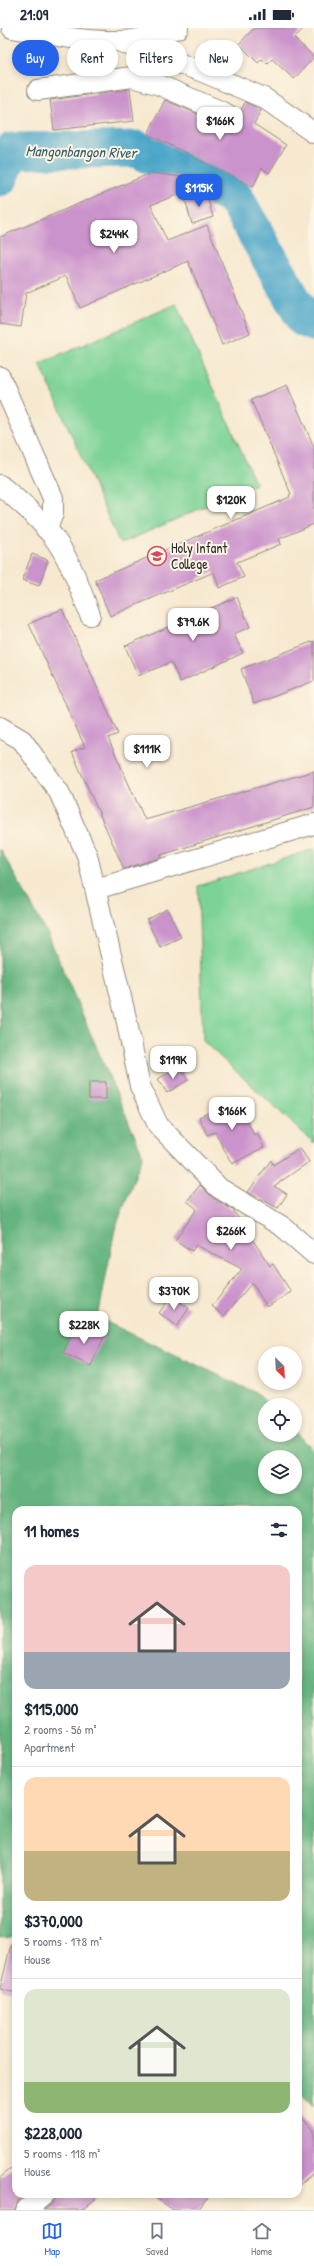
<!DOCTYPE html>
<html lang="en">
<head>
<meta charset="utf-8">
<style>
  :root { --surface:#fff; --page:#f6f6f7; --text:#1f2937; --muted:#747a83; --line:#e0e1e3; --accent:#2563eb }
  body { margin:0; font-family:"Patrick Hand",sans-serif; background:var(--page); color:var(--text); height:100vh; display:flex; flex-direction:column; font-size:15px; white-space:nowrap }
  * { box-sizing:border-box; margin:0 }
  p { font-size:13px; color:var(--muted) }
  .icon { flex:none; width:22px; height:22px; fill:none; stroke:currentColor; stroke-width:2; stroke-linecap:round; stroke-linejoin:round }
  .map { position:relative; flex:1; overflow:hidden }
  .sheet { position:absolute; left:12px; top:1478px; width:290px; height:692px; display:flex; flex-direction:column; background:var(--surface); border-radius:12px; box-shadow:0 2px 6px #0003 }
  .sheet>* { flex:none }
  .top-card { position:absolute; left:12px; top:12px; width:290px; height:36px; display:flex; gap:8px }
  .needle { width:26px; rotate:156deg }
  .controls { position:absolute; left:258px; top:1318px; display:grid; gap:8px }
  .controls a { display:grid; place-items:center; width:44px; height:44px; border-radius:50%; background:var(--surface); box-shadow:0 2px 6px #0003; font-size:20px }
  .price { position:absolute; translate:-50% -34px; padding:0 9px; border-radius:8px; background:#fff; color:#222; font-size:13px; line-height:26px; filter:drop-shadow(0 1px 2px #0008) }
  .price::after { content:''; position:absolute; left:50%; top:24px; width:12px; height:9px; margin-left:-6px; background:inherit; clip-path:polygon(0 0,100% 0,50% 100%) }
  .price.current { background:var(--accent); color:#fff }
  ul { padding:0; list-style:none }
  li { display:grid; align-content:center; gap:8px; height:212px; padding:0 12px }
  li+li { border-top:1px solid var(--line) }
  li span { display:grid; place-items:center; height:124px; border-radius:12px; color:#555 }
  li>.icon { margin-inline-start:auto }
  span .icon { width:72px; height:72px; fill:#fffc; stroke-width:1 }
  li b { font-size:17px }
  h2 { display:flex; justify-content:space-between; align-items:center; height:48px; padding:0 12px; font-size:17px }
  .tag { padding:0 14px; border-radius:18px; background:var(--surface); box-shadow:0 2px 6px #0003; font-size:14px; line-height:36px }
  .tag.current { background:var(--accent); color:#fff }
  .status { display:flex; justify-content:space-between; align-items:center; height:28px; padding:0 20px; background:var(--surface); direction:ltr }
  .status svg { height:11px; fill:currentColor }
  .menu { display:flex; justify-content:space-around; align-items:center; height:56px; border-top:1px solid var(--line); background:var(--surface); font-size:11px; color:var(--muted) }
  .menu a { display:grid; justify-items:center; gap:2px }
  .menu .current { color:var(--accent) }
  .map>svg:first-child { display:block }
  .green { fill:#7dd397; stroke:#547f61 }
  .forest { fill:#66b580; stroke:#487056; fill-rule:evenodd }
  .lines { fill:none; stroke-linecap:round; stroke-linejoin:round }
  .river { stroke:#4aa5c8; stroke-width:37 }
  .building { fill:#cb93cc }
  .minor-casing { stroke:#918a7e; stroke-width:22 }
  .minor { stroke:#fff; stroke-width:20 }
  .labels { text-anchor:middle; stroke-width:4; stroke-linejoin:round; paint-order:stroke }
  .poi-label { font-size:14px; fill:#2b2b2b; stroke:#fcf5e5; text-anchor:start }
  .water-label { font-size:15px; font-style:italic; fill:#375c6a; stroke:#fcf5e5 }
</style>
</head>
<body>
<div class="status"><b>21:09</b><svg viewBox="0 0 49 12"><path d="M0 12V9h3v3zM5 12V6h3v6zM10 12V3h3v9zM15 12V0h3v12zM26 1h20v11H26zM47 4h2v5h-2z"/></svg></div>
<div class="map">
<svg width="314" height="2182" viewBox="0 0 314 2182">
  <rect width="100%" height="100%" fill="#fcf5e5"/>
  <filter id="ink" filterUnits="userSpaceOnUse"><feTurbulence type="fractalNoise" baseFrequency=".025" numOctaves="2"/><feDisplacementMap in="SourceGraphic" scale="8" xChannelSelector="R" yChannelSelector="G"/><feConvolveMatrix kernelMatrix="1 2 1 2 8 2 1 2 1" color-interpolation-filters="sRGB"/></filter>
  <filter id="wash" filterUnits="userSpaceOnUse"><feTurbulence type="fractalNoise" baseFrequency=".012" numOctaves="4" result="noise"/><feDisplacementMap in="SourceGraphic" scale="16" xChannelSelector="R" yChannelSelector="G"/><feGaussianBlur stdDeviation="0.9" result="paint"/><feColorMatrix in="noise" values="0 0 0 0 0 0 0 0 0 0 0 0 0 0 0 0 0 1.4 0 .05"/><feComposite in="paint" operator="in"/></filter>
  <g filter="url(#wash)">
    <rect width="100%" height="100%" fill="#f7e9d0"/>
    <g class="green">
      <path d="M176 276 256 456 120 516 40 336Z"/>
      <path d="M314 821V1115L203 1013 198 858Z"/>
    </g>
    <path class="forest" d="M0 821 48 907 143 1127 115 1201 98 1290 258 1366 269 1377H265V1407H295V1404L314 1423V2078L298 2061V1482H16V1909L0 1910ZM265 1429H295V1459H265Z"/>
    <g class="lines">
      <path class="river" d="M0 150 11 123 137 121 236 171 304 291 314 295"/>
    </g>
    <g id="blocks">
      <g class="building">
        <path d="M254 0H304L294 10 314 29 294 51 272 31 267 36 262 31 258 35 239 16Z"/>
        <path d="M206 12 231 25 224 40 197 30Z"/>
        <path d="M130 61 134 93 54 102 50 72Z"/>
        <path d="M165 72 232 101 245 74 261 82 254 96 286 117 269 145 262 140 253 159 148 106Z"/>
        <path d="M151 145 183 149 187 163 151 177 167 213 207 197 250 305 222 317 188 233 80 280 66 248 26 265 21 299 0 296V209Z"/>
        <path d="M206 165 213 189 192 196 185 171Z"/>
        <path d="M287 357 314 419V496L279 511 281 516 237 534 244 549 219 560 214 544 110 588 95 552 290 469 289 467 291 466 251 372Z"/>
        <path d="M32 526 48 532 39 558 22 552Z"/>
        <path d="M237 569 250 599 234 606 243 625 180 654 171 634 138 648 125 618Z"/>
        <path d="M62 581 118 706 108 710 145 792 314 743V779L161 827 162 829 124 841 72 724 85 719 29 596Z"/>
        <path d="M314 613V653L254 676 241 641Z"/>
        <path d="M167 881 181 909 160 919 147 892Z"/>
        <path d="M179 1038 188 1052 167 1065 158 1051Z"/>
        <rect x="89" y="1054" width="17" height="17"/>
        <path d="M236 1071 254 1107 257 1105 264 1119 232 1136 215 1104 207 1107 199 1089Z"/>
        <path d="M300 1120 309 1134 274 1158 287 1166 278 1180 248 1164 271 1132 273 1137Z"/>
        <path d="M200 1157 213 1170 233 1182 270 1238 273 1236 291 1264 267 1279 252 1255 224 1288 212 1278 242 1241 196 1217 192 1223 175 1212 197 1181 187 1173Z"/>
        <path d="M171 1268 189 1280 177 1298 159 1285Z"/>
        <path d="M76 1297 104 1309 91 1338 63 1325Z"/>
        <path d="M11 1916 16 1917V1965L0 1961Z"/>
        <path d="M298 2086 314 2102V2144L298 2158Z"/>
        <path d="M16 2136V2166H27L18 2173 15 2182H0V2149Z"/>
        <path d="M56 2166H101L82 2182H44L53 2175Z"/>
        <path d="M151 2166H210L198 2182H173Z"/>
      </g>
    </g>
  </g>
  <g filter="url(#ink)">
    <use href="#blocks" fill-opacity="0" stroke="#918a7e" stroke-width="1"/>
    <g class="lines">
      <defs>
        <g id="minor">
          <path d="M12 0C46 6 83 14 118 13 138 13 159 6 178 0"/>
          <path d="M118 13 203 44 264 70 314 105"/>
          <path d="M38 62 132 49 157 56 227 86"/>
          <path d="M0 349 53 470V486L46 501"/>
          <path d="M0 457C20 474 42 492 57 514 72 537 81 562 90 587"/>
          <path d="M0 699 22 712 59 764 87 827 126 990 140 1058 158 1097 219 1160 283 1199 314 1226"/>
          <path d="M96 861 314 796"/>
          <path d="M26 2182 45 2166"/>
        </g>
      </defs>
      <use href="#minor" class="minor-casing"/>
      <use href="#minor" class="minor"/>
    </g>
  </g>
  <defs>
    <symbol id="university-ring" viewBox="-11 -11 22 22"><circle r="9.5" fill="#fcf5e5" stroke="#d1495b" stroke-width="1.5"/><path d="M0-5L7-2L0 1L-7-2ZM-4 1L0 2.5L4 1V4Q0 6-4 4Z" fill="#d1495b"/></symbol>
  </defs>
  <g fill-rule="evenodd">
    <use href="#university-ring" x="146" y="517" width="22" height="22"/>
  </g>
  <g class="labels">
    <g class="poi-label">
      <text x="171" y="525">Holy Infant<tspan x="171" dy="16">College</tspan></text>
    </g>
    <g class="water-label">
      <text transform="translate(81 124) rotate(1)" y="5">Mangonbangon River</text>
    </g>
  </g>
</svg>
<div class="controls">
<a><svg class="needle" viewBox="-14 -14 28 28"><path d="M0-13l5 13h-10z" fill="#e53935"/><path d="M0 13l5-13h-10z" fill="#747a83"/></svg></a>
<a><svg class="icon" aria-label="locate" viewBox="0 0 24 24"><circle cx="12" cy="12" r="6"/><path d="M12 2v4M12 18v4M2 12h4M18 12h4"/></svg></a>
<a><svg class="icon" aria-label="layers" viewBox="0 0 24 24"><path d="M12 4l9 5-9 5-9-5zM3 14l9 5 9-5"/></svg></a>
</div>
<b class="price" style="left:220px;top:113px">$166K</b>
<b class="price current" style="left:199px;top:180px">$115K</b>
<b class="price" style="left:114px;top:226px">$244K</b>
<b class="price" style="left:231px;top:492px">$120K</b>
<b class="price" style="left:193px;top:614px">$79.6K</b>
<b class="price" style="left:147px;top:741px">$111K</b>
<b class="price" style="left:173px;top:1052px">$119K</b>
<b class="price" style="left:232px;top:1103px">$166K</b>
<b class="price" style="left:231px;top:1223px">$266K</b>
<b class="price" style="left:174px;top:1283px">$370K</b>
<b class="price" style="left:84px;top:1317px">$228K</b>
<div class="top-card">
<a class="tag current">Buy</a>
<a class="tag">Rent</a>
<a class="tag">Filters</a>
<a class="tag">New</a>
</div>
<section class="sheet">
<h2>11 homes<svg class="icon" aria-label="filters" viewBox="0 0 24 24"><path d="M4 7h16M4 17h16"/><circle cx="9" cy="7" r="2"/><circle cx="15" cy="17" r="2"/></svg></h2>
<ul>
<li><span style="background:linear-gradient(#f6c9c9 70%,#9aa5b1 0)"><svg class="icon" aria-label="home" viewBox="0 0 24 24"><path d="M3 11l9-7 9 7M6 9v11h12V9"/></svg></span><div><b>$115,000</b><p>2 rooms · 56 m²</p><p>Apartment</p></div></li>
<li><span style="background:linear-gradient(#ffd9b3 60%,#c2b280 0)"><svg class="icon" aria-label="home" viewBox="0 0 24 24"><path d="M3 11l9-7 9 7M6 9v11h12V9"/></svg></span><div><b>$370,000</b><p>5 rooms · 178 m²</p><p>House</p></div></li>
<li><span style="background:linear-gradient(#dfe7d0 75%,#8fb573 0)"><svg class="icon" aria-label="home" viewBox="0 0 24 24"><path d="M3 11l9-7 9 7M6 9v11h12V9"/></svg></span><div><b>$228,000</b><p>5 rooms · 118 m²</p><p>House</p></div></li>
</ul>
</section>
</div>
<nav class="menu">
<a class="current"><svg class="icon" aria-label="map" viewBox="0 0 24 24"><path d="M3 6l6-2 6 2 6-2v14l-6 2-6-2-6 2zM9 4v14M15 6v14"/></svg>Map</a>
<a><svg class="icon" aria-label="saved" viewBox="0 0 24 24"><path d="M7 4h10v16l-5-4-5 4z"/></svg>Saved</a>
<a><svg class="icon" aria-label="home" viewBox="0 0 24 24"><path d="M3 11l9-7 9 7M6 9v11h12V9"/></svg>Home</a>
</nav>
</body>
</html>
